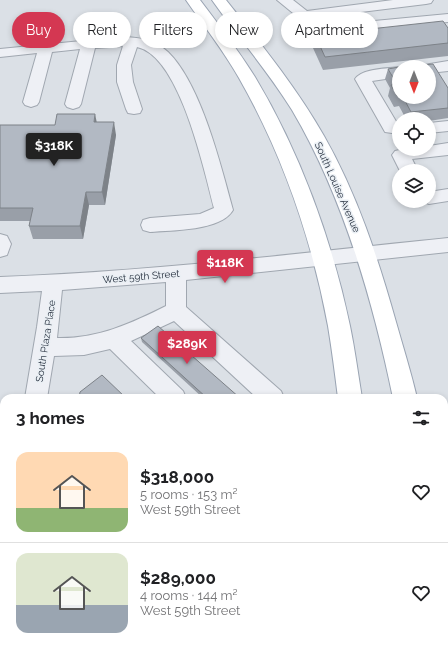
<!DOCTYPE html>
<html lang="en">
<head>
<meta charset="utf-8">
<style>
  :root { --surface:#fff; --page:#f6f6f6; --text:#202124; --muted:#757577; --line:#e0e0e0; --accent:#d43752 }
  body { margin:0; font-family:Raleway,sans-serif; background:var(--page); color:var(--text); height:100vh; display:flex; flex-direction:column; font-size:15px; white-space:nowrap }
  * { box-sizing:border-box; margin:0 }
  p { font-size:13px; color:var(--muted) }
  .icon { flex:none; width:22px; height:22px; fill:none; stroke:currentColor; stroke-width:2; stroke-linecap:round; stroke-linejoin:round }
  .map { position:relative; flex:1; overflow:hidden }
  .details { position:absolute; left:0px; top:394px; width:448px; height:256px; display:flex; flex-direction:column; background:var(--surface); border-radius:12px 12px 0 0; box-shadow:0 2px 6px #0003 }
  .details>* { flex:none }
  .hud { position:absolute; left:12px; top:12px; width:424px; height:36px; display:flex; gap:8px }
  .needle { width:26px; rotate:180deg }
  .fabs { position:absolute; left:392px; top:60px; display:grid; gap:8px }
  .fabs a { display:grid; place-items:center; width:44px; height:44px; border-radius:50%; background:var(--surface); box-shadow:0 2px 6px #0003; font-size:20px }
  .price { position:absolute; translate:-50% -34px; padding:0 9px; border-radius:4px; background:var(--accent); color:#fff; font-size:13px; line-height:26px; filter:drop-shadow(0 1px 2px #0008) }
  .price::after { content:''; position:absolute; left:50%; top:24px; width:12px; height:9px; margin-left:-6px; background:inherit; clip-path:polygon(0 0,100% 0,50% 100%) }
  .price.current { background:#222; color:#fff }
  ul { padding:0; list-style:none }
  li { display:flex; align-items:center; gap:12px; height:100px; padding:0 16px }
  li+li { border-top:1px solid var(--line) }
  li span { display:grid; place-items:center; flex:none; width:112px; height:80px; border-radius:12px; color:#555 }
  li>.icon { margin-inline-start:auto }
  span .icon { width:48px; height:48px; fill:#fffc; stroke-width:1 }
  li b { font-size:17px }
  h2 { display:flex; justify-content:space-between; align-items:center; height:48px; padding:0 16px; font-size:17px }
  .tag { padding:0 14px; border-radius:18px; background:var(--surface); box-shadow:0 2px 6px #0003; font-size:14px; line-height:36px }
  .tag.current { background:var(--accent); color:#fff }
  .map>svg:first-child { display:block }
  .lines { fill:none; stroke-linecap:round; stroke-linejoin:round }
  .minor-casing { stroke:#a0a7b0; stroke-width:2 }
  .major-casing { stroke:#9aa4b3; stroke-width:2 }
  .minor { fill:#eef0f5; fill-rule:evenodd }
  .major { fill:#fff; fill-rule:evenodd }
  .wall { fill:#999fa8 }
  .shaded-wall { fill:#7d8288 }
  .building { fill:#b2b9c3; stroke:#7d8288 }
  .labels { text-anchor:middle; stroke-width:3; stroke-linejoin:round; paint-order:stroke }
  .street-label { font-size:10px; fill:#242e3d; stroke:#eaeff4 }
</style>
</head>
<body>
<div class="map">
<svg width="448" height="650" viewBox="0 0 448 650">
  <rect width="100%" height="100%" fill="#dbe0e6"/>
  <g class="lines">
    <defs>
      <g id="minor">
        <path d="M277 0H293L307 11 393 0H433L431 3 426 4 304 19 299 18Z"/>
        <path d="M448 14V22L311 35 306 34 304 31 306 28 311 27Z"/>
        <path d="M122 37C139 37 155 40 168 52 201 84 221 166 233 210 221 231 172 230 150 232L143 230 141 225 143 220 150 218 200 214 214 208C204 170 180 56 137 47L131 65 133 82 142 109 140 113 134 114 128 113 126 109 117 82V65L123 46 95 48 81 104 79 107 73 109 67 107 65 104 80 49 52 52 39 102 37 105 31 107 25 105 23 102 37 53 0 57V49Z"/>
        <path d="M448 61V71L429 73V67H422L424 65Z"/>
        <path d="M399 67V77L372 81 397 123 399 124V134L385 132 355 79C363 68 387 69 399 67Z"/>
        <path d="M448 121V131L429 133V123Z"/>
        <path d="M448 143V155L412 159 418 171H400L392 155 395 151 404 149H429V146Z"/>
        <path d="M448 189V201L429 204 422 201H429V192Z"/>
        <path d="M0 234 7 236 11 244 7 255 0 257Z"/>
        <path d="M448 238V252L186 280V307L281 391 284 398H257L174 321 131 341 183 391 186 398H160L110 349 84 355 54 356 47 398H25L37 327 42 291 0 293V277C150 272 299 253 448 238ZM166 282V306C130 324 97 339 57 338L62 290Z"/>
        <rect x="0" y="505" width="4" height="26"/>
        <path d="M4 551V587L0 588V552Z"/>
        <rect x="246" y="646" width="28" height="4"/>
      </g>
      <g id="major">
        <path d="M186 0H200C219 25 238 50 255 77 300 152 332 240 350 326 355 350 358 374 362 398H338C335 374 332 350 328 326 312 240 282 153 239 78 223 50 204 26 186 0Z"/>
        <path d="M212 0H226C261 44 296 87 324 136 357 194 378 258 396 322 403 347 411 372 417 398H393C373 301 343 196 292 110 268 71 238 37 212 0Z"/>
        <path d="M444 581 448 582V630L444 628Z"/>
        <path d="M372 646H402L403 650H373Z"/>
      </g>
    </defs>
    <use href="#minor" class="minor-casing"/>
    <use href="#major" class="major-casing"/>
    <use href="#minor" class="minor"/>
    <use href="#major" class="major"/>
  </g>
  <g class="wall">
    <path d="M448 28V56L323 70 313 48 315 35Z"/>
    <path d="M399 67V97H429L448 88V118L429 121V119H406L399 106 394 107 388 96 390 88 385 79 388 69Z"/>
    <path d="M96 122 116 135 105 205H89L83 239H33L29 226 30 221H0V125H55Z"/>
    <path d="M141 338 240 398H203L142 342Z"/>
  </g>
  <g class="shaded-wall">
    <path d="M95 114 98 128 94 122Z"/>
    <path d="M114 122 116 135 105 205 102 192Z"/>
    <path d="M86 192 89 205 83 239 80 226Z"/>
  </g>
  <g class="building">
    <path d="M443 21 448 28V43L325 57 315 35Z"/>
    <path d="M433 64 448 88V108L411 112 403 97H429V67H401Z"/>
    <path d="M399 67V95L397 96 391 85 397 84 388 69Z"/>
    <path d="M57 114H95L94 122H114L102 192H86L80 226H29L33 208H0V125H55Z"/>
    <path d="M158 326 240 398H207L141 338Z"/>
    <path d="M102 375 126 398H79L80 392Z"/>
    <path d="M0 601H4V646H202V650H0Z"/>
  </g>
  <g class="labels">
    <g class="street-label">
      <text transform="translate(338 187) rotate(66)" y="4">South Louise Avenue</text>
      <text transform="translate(141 276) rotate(-5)" y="4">West 59th Street</text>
      <text transform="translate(45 341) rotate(-81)" y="4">South Plaza Place</text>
    </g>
  </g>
</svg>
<div class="fabs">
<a><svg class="needle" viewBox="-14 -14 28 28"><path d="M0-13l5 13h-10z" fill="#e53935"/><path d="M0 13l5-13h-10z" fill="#757577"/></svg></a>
<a><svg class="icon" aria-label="locate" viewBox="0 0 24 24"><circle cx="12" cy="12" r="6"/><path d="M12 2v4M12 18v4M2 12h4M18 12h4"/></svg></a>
<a><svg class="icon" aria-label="layers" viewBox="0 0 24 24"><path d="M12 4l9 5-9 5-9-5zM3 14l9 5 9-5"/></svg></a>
</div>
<b class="price current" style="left:54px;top:167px">$318K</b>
<b class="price" style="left:225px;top:284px">$118K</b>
<b class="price" style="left:187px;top:365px">$289K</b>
<div class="hud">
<a class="tag current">Buy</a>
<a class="tag">Rent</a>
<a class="tag">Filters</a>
<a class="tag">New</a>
<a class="tag">Apartment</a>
</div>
<section class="details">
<h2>3 homes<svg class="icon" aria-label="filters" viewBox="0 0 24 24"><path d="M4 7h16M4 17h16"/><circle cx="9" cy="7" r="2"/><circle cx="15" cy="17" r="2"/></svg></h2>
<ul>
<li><span style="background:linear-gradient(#ffd9b3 70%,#8fb573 0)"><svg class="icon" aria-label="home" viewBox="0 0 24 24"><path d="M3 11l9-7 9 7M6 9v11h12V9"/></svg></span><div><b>$318,000</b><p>5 rooms · 153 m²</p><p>West 59th Street</p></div><svg class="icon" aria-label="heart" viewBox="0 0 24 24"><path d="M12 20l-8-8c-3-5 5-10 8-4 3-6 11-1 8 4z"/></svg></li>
<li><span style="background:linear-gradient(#dfe7d0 65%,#9aa5b1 0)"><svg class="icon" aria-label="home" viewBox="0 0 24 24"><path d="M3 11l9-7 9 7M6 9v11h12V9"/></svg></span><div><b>$289,000</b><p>4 rooms · 144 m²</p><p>West 59th Street</p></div><svg class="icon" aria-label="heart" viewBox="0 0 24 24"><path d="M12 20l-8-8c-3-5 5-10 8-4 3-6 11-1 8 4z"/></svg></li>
</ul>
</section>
</div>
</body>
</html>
